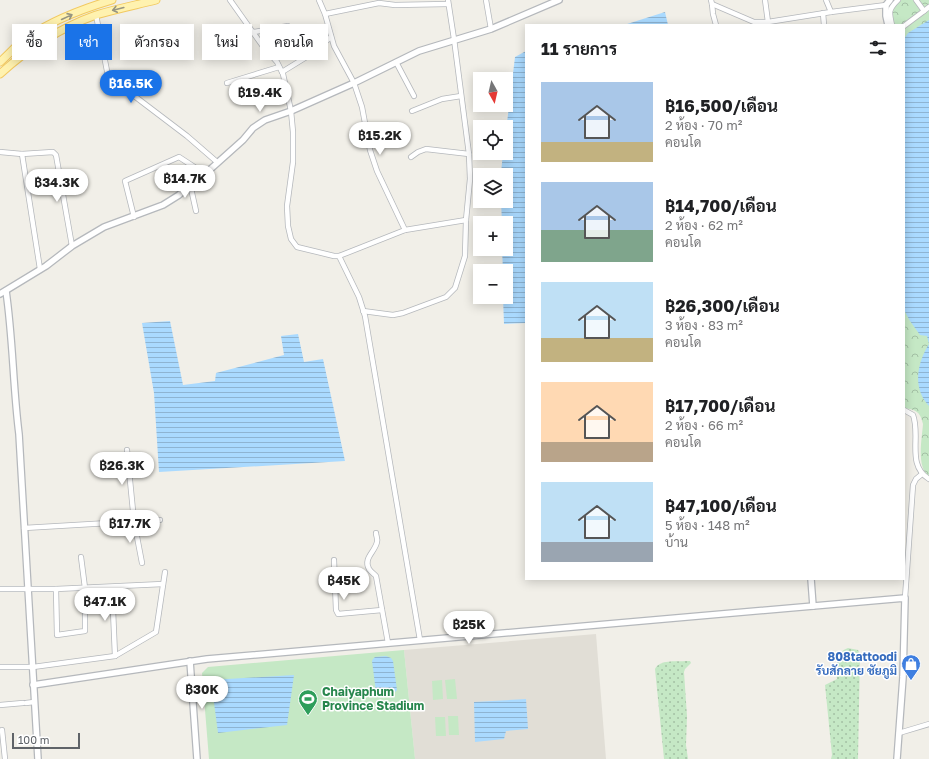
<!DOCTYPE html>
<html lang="th">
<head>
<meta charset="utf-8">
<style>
  :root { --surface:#fff; --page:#f2f2f2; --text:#202124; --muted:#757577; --accent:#1a73e8 }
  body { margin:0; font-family:"Golos Text",Sarabun,sans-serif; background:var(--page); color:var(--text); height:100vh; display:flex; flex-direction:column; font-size:15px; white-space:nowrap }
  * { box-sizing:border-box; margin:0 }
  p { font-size:13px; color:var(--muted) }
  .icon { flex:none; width:22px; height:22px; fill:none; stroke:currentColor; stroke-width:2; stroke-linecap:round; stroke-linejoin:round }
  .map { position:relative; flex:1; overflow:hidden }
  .sheet { position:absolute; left:525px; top:24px; width:380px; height:556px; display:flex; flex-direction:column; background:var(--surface); border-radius:0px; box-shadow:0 2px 10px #0003 }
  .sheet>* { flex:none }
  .hud { position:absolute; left:12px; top:24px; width:380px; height:36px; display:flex; gap:8px }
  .needle { width:26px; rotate:172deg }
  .buttons { position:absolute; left:473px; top:72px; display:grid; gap:8px }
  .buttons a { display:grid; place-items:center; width:40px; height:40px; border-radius:0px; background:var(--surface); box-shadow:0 2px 10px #0003; font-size:20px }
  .scale { position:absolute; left:12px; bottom:10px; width:68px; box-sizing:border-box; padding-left:4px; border:2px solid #5f6368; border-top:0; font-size:11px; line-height:14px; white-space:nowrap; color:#5f6368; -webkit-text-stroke:3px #fff; paint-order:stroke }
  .price { position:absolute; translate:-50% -34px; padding:0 9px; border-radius:14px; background:#fff; color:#222; font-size:13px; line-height:26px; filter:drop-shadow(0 1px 2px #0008) }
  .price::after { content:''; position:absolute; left:50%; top:24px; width:12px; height:9px; margin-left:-6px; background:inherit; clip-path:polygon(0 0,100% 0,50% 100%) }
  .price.active { background:var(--accent); color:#fff }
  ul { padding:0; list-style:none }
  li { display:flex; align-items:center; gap:12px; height:100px; padding:0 16px }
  li span { display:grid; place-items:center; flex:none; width:112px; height:80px; border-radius:0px; color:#555 }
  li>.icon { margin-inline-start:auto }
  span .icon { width:48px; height:48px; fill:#fffc; stroke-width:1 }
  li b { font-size:17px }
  h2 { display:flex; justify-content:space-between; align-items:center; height:48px; padding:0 16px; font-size:17px }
  .chip { padding:0 14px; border-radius:0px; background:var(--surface); box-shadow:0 2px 10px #0003; font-size:14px; line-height:36px }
  .chip.active { background:var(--accent); color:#fff }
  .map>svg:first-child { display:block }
  .education { fill:#e1ded6 }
  .grass { fill:url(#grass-dots) }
  .forest { fill:url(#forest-crowns) }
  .pitch { fill:#c5e8c5 }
  .water { fill:url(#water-rules) }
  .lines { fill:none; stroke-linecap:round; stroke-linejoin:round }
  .minor-casing { stroke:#b5b8bc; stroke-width:6 }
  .tertiary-casing { stroke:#b5b8bc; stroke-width:8 }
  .primary-casing { stroke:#f2c960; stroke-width:9 }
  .minor { stroke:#fff; stroke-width:4.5 }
  .tertiary { stroke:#fff; stroke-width:5.5 }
  .primary { stroke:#fff2af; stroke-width:7 }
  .oneway { stroke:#979581 }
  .labels { text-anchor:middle; stroke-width:3; stroke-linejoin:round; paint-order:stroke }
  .shop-label { font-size:12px; font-weight:bold; fill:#366cbe; stroke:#fff; text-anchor:end }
  .leisure-label { font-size:12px; font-weight:bold; fill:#27864d; stroke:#fff; text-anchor:start }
</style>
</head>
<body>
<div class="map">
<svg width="929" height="759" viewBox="0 0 929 759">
  <defs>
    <pattern id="grass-dots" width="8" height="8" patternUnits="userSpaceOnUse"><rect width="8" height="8" fill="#c5e8c5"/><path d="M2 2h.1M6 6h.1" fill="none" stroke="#a3c0a4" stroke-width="1.8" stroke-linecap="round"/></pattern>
    <pattern id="forest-crowns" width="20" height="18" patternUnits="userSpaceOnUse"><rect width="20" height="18" fill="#c5e8c5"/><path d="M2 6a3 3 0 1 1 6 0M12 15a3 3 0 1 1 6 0" fill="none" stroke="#a3c0a4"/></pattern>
    <pattern id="water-rules" width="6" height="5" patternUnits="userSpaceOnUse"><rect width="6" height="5" fill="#aadaff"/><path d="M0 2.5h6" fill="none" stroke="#8eb4d2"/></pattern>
  </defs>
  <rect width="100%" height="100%" fill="#f1efe8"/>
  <path class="education" d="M596 634 606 759H415L404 650Z"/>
  <g class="grass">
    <path d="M848 648 858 650 860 654 858 759H831L832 755 825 685 837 679C836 668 835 652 848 648Z"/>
    <path d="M685 661H690L691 663 685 669 684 672 687 716 686 745 688 759H664L655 669C660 659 675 662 685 661Z"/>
  </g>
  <path class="forest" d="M895 0H929V476C916 468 922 438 923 424 920 411 916 410 904 408V25H891C889 13 886 9 895 0Z"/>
  <g class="pitch">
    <path d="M404 650 415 759H209L202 673 208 667Z"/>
    <path d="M455 679 457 699H447L445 680Z"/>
    <path d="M442 680 443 699 433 700 432 681Z"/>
    <path d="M448 716H458L459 735H449Z"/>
    <path d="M435 717H445L446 736H436Z"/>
  </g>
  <g class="water">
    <path d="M665 12 668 25H624Z"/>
    <path d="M929 20V344L927 336 920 335 910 321 904 310V39L908 33Z"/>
    <path d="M526 51V323L504 324 503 297H506V271H503L502 249H506V223H502L501 201H506V175H501V173L503 153H506V131L515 57Z"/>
    <path d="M170 321 183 385 215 381 216 373 284 355 281 336 298 334 304 362 323 359 345 461 159 472 154 393 142 323Z"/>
    <path d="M929 344V406C912 388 917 363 929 344Z"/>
    <path d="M386 656 391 658 393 661 397 690 394 693 380 695 376 692 372 661 373 659 375 657Z"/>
    <path d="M294 675 287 725 218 733 211 680Z"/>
    <path d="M526 699 528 729 506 731 504 739 475 742 474 702Z"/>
  </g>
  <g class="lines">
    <defs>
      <g id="minor">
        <path d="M230 0 262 45 277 62 283 74 291 111 293 132V162L287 206 288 226 291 239 297 247 334 256H339L405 230 466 220"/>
        <path d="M319 0 325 14 334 46 354 83 362 107 370 150 377 171 405 230"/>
        <path d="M486 0 491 29"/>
        <path d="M711 0 712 4 713 14 716 25"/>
        <path d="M765 0 768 22"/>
        <path d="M826 0 831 12"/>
        <path d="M712 4 754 22H768L831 12 886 5"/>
        <path d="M924 11 929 7"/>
        <path d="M823 13 824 25"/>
        <path d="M325 14 379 3 395 5 448 4"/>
        <path d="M96 15 108 76 187 136 217 162"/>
        <path d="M892 25C889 12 888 10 898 0"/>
        <path d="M904 26 924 11 916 0"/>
        <path d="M254 32 288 26"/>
        <path d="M396 62 414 96"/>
        <path d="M282 72 308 56 331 37"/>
        <path d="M227 83 279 67"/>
        <path d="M412 111 442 99 461 96"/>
        <path d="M0 152 22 154 53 152 56 155 72 246"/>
        <path d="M22 154 40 269"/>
        <path d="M411 157 418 152 426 149 469 154"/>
        <path d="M190 184 196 211"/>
        <path d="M134 217 125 181 179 157 205 174"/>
        <path d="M339 256 359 297 365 316 420 640"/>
        <path d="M363 311 393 315 403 313 446 297 455 288 465 256 466 220 470 179 469 154 454 39 448 0"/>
        <path d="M904 410 913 415C921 436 906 465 929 479"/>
        <path d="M127 450 134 521 142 563"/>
        <path d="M24 528 160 520"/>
        <path d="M376 533C376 536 378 539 377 542 375 552 363 558 369 569 371 572 374 574 376 576L388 643"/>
        <path d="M334 560 336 610 338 614 382 610"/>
        <path d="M112 587 115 656"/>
        <path d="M0 589H56L163 584"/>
        <path d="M56 589 57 635 85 631V588L81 557"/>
        <path d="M905 598 913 485 916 479 922 474"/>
        <path d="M0 667H33L115 656 156 632 165 572"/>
        <path d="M26 703 34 702"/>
        <path d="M0 705 23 703"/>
        <path d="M2 730 5 759"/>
        <path d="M899 733 929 724"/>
      </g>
      <g id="tertiary">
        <path d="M888 25 886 16V5L890 0"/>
        <path d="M6 291C13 339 13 387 19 434L38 759"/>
        <path d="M0 294 46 266 72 246 104 227 163 205 179 195 190 184 205 174 243 140 253 128 265 120 291 111 354 83 419 51 491 29 559 0"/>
        <path d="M811 579 813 606"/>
        <path d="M190 661 197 759"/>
        <path d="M33 685 207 659 905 598 903 677 897 759"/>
      </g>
      <g id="primary">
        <path d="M0 62C7 56 13 49 20 43 44 24 82 9 112 0"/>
        <path d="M0 74C27 49 62 27 96 15 116 9 136 5 156 0"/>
      </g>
    </defs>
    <use href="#minor" class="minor-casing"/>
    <use href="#tertiary" class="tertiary-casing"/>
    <use href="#primary" class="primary-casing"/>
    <use href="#minor" class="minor"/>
    <use href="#tertiary" class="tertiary"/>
    <use href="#primary" class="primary"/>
  </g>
  <defs><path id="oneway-shaft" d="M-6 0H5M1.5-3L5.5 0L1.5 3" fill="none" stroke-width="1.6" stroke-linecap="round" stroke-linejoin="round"/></defs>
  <g class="oneway">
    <use href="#oneway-shaft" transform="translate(118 9) rotate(166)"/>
    <use href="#oneway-shaft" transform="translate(67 17) rotate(-25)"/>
  </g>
  <defs>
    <symbol id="shop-pin" viewBox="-11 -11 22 30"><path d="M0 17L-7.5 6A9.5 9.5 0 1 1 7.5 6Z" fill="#3f7fe0" stroke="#fff"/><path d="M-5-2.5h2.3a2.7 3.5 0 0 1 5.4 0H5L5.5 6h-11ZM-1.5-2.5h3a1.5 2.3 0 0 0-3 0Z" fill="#fff"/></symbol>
    <symbol id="stadium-pin" viewBox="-11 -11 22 30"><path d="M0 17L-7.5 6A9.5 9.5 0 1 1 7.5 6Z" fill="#2e9e5b" stroke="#fff"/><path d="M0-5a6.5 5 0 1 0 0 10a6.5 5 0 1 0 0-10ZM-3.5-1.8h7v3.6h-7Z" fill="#fff"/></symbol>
  </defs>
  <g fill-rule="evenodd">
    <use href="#shop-pin" x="900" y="653" width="22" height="30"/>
    <use href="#stadium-pin" x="297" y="688" width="22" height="30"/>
  </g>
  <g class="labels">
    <g class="shop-label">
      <text x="897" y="661">808tattoodi<tspan x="897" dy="14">รับสักลาย ชัยภูมิ</tspan></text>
    </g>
    <g class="leisure-label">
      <text x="322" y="696">Chaiyaphum<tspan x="322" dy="14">Province Stadium</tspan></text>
    </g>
  </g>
</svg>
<div class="buttons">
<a><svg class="needle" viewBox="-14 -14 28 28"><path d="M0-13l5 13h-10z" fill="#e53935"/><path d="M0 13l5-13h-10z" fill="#757577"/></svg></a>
<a><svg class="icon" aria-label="locate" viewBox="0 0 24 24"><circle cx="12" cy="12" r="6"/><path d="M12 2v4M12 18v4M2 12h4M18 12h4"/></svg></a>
<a><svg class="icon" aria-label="layers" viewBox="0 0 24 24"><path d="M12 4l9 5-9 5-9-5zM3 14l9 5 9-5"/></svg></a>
<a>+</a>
<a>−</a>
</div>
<div class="scale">100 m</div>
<b class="price active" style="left:131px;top:104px">฿16.5K</b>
<b class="price" style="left:260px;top:113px">฿19.4K</b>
<b class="price" style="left:380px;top:156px">฿15.2K</b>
<b class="price" style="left:185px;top:199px">฿14.7K</b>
<b class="price" style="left:57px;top:203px">฿34.3K</b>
<b class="price" style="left:122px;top:486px">฿26.3K</b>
<b class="price" style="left:130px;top:544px">฿17.7K</b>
<b class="price" style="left:344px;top:601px">฿45K</b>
<b class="price" style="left:105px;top:622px">฿47.1K</b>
<b class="price" style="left:469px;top:645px">฿25K</b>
<b class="price" style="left:202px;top:710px">฿30K</b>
<div class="hud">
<a class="chip">ซื้อ</a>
<a class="chip active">เช่า</a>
<a class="chip">ตัวกรอง</a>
<a class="chip">ใหม่</a>
<a class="chip">คอนโด</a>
</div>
<section class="sheet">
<h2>11 รายการ<svg class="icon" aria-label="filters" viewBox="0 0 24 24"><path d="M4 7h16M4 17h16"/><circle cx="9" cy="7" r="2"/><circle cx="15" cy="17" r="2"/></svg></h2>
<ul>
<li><span style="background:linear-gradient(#a9c7e8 75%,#c2b280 0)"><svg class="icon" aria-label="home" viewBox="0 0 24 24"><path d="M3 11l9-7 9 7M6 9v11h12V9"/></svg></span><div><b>฿16,500/เดือน</b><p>2 ห้อง · 70 m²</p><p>คอนโด</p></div></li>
<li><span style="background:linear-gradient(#a9c7e8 60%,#7fa58c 0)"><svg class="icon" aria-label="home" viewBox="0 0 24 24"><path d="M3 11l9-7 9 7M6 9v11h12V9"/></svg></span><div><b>฿14,700/เดือน</b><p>2 ห้อง · 62 m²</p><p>คอนโด</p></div></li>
<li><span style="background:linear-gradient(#bfe0f5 70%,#c2b280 0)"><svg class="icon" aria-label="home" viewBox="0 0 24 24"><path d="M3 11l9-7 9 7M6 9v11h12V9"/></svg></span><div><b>฿26,300/เดือน</b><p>3 ห้อง · 83 m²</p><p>คอนโด</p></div></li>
<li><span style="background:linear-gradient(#ffd9b3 75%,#b9a48a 0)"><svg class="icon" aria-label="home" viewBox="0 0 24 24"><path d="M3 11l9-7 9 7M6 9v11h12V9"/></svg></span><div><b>฿17,700/เดือน</b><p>2 ห้อง · 66 m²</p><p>คอนโด</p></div></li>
<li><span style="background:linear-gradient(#bfe0f5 75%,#9aa5b1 0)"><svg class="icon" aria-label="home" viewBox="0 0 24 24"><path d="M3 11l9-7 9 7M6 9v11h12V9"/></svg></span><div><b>฿47,100/เดือน</b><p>5 ห้อง · 148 m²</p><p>บ้าน</p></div></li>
</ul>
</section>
</div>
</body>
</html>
